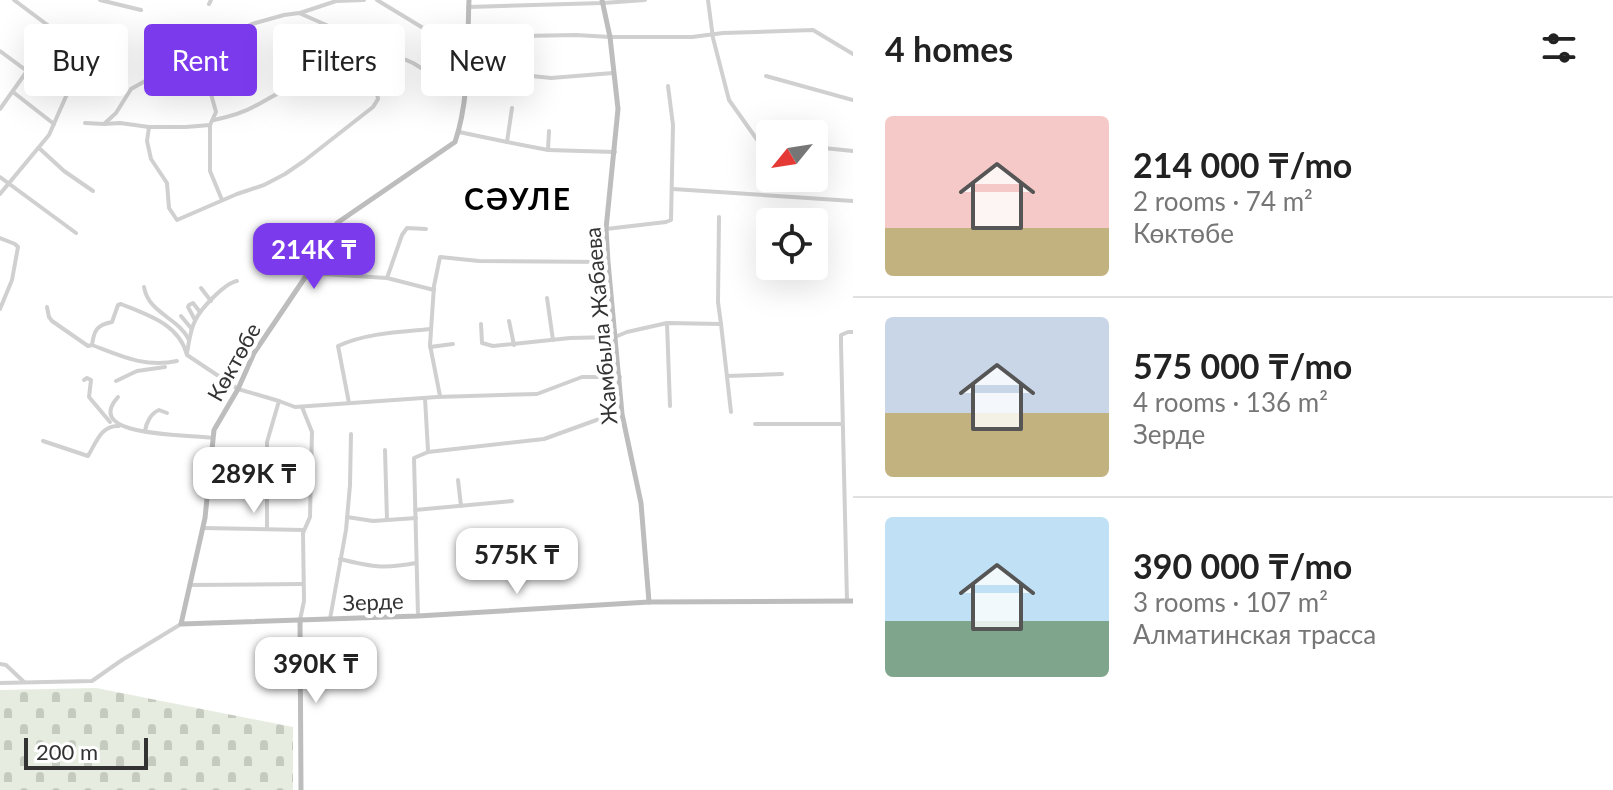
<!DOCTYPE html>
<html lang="en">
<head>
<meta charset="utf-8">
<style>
  :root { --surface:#fff; --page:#f6f6f6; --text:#222; --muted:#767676; --line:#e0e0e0; --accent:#7c3aed }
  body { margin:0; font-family:Lato,sans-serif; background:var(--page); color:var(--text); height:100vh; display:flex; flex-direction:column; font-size:30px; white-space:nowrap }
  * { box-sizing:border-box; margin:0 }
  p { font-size:26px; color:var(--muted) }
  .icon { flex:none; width:44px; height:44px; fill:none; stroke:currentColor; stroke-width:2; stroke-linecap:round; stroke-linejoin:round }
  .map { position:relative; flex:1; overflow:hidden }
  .drawer { display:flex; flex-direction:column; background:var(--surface); width:760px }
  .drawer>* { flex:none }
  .hud { position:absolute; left:24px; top:24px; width:708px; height:72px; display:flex; gap:16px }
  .needle { width:52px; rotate:240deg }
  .tools { position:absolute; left:756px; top:120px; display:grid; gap:16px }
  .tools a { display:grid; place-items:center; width:72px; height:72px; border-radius:8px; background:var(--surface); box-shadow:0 8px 32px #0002; font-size:40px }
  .scale { position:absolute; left:24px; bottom:20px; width:124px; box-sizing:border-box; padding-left:8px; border:4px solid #333; border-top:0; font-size:22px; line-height:28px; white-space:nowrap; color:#333; -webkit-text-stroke:6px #fff; paint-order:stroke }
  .price { position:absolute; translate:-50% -68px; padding:0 18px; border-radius:16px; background:#fff; color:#222; font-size:26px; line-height:52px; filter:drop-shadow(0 2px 4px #0008) }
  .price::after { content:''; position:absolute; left:50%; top:48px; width:24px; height:18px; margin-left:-12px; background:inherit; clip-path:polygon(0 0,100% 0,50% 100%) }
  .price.current { background:var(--accent); color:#fff }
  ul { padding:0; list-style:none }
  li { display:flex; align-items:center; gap:24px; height:200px; padding:0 32px }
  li+li { border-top:2px solid var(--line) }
  li span { display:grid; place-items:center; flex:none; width:224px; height:160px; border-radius:8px; color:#555 }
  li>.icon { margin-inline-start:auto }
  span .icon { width:96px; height:96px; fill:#fffc; stroke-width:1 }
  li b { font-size:34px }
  h2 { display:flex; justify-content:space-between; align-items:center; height:96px; padding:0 32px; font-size:34px }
  .tag { padding:0 28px; border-radius:8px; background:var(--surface); box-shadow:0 8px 32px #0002; font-size:28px; line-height:72px }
  .tag.current { background:var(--accent); color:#fff }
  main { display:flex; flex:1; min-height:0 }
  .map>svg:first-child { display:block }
  .cemetery { fill:url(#cemetery-stones) }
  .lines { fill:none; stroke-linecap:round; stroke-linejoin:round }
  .street { stroke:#d0d0d0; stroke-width:4 }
  .secondary { stroke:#bdbdbd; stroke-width:5 }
  .labels { text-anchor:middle; stroke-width:8; stroke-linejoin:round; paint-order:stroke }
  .street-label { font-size:22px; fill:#333; stroke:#fff }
  .district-label { font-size:30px; font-weight:bold; letter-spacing:2px; fill:#000; stroke:#fff }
</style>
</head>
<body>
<main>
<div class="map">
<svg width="853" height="790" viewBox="0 0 853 790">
  <defs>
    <pattern id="cemetery-stones" width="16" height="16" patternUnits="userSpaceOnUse" patternTransform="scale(2)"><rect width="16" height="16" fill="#e6ecdf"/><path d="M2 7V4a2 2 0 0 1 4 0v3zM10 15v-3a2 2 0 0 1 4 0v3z" fill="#c6cbc0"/></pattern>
  </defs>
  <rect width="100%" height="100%" fill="#fff"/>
  <path class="cemetery" d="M96 688 293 727V790H0V690Z"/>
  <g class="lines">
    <g class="street">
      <path d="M100 0 141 10"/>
      <path d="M377 0 466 54"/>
      <path d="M708 0 713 38 729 100 758 141 770 142"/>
      <path d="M209 4 211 0"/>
      <path d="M468 7 603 3 645 0"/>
      <path d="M300 13 336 1 364 0"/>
      <path d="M467 37 576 35 610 37H692L723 33 813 30 853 54"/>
      <path d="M0 51 27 71 0 109"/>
      <path d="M513 74 551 78 613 73"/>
      <path d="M766 76 853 100"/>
      <path d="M13 92 54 124"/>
      <path d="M85 123 104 124 116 113 131 89 193 54 202 46 252 24 284 15 299 13 413 63 436 77 465 91"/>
      <path d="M104 124 120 123 149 127 147 141 151 159 167 183 169 208 177 220 237 194 264 185 285 174 304 161 373 107 378 99 376 87C347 84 317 79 289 89 276 93 267 100 255 106 243 113 228 117 214 120"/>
      <path d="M210 125V171L222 200"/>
      <path d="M149 127H186L210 125 216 112 211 94 210 69 202 46"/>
      <path d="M459 132 507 142 512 108"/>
      <path d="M507 142 548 150 549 131"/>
      <path d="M814 147 853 151"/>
      <path d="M39 148 64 171 93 191"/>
      <path d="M548 150 615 152"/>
      <path d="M0 177 76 233"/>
      <path d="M673 189 853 201"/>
      <path d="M0 194 49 135 71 85 89 56 14 0"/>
      <path d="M719 217 718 302 721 324"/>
      <path d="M606 229 666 222 671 220 673 125 668 86"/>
      <path d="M0 238 15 244 18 247 12 280 0 309"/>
      <path d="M307 273 387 278 434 290"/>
      <path d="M387 278 402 235 407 228 426 229"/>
      <path d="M144 287C148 313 179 318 189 340"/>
      <path d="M201 288 211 301"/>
      <path d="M547 298 553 340"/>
      <path d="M47 307 49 317 52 321 88 346 92 345C121 356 145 368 177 361"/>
      <path d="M181 316 191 328"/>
      <path d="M195 320 188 307 189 305 193 303 200 312"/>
      <path d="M509 321 514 345"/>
      <path d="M481 324 482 343 493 346 570 338 615 337 627 332 667 323"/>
      <path d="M92 345C94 330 97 325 112 322L118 305 121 304C148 315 179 324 187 355L238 389 279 401 295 407 437 397 537 394 582 377H620"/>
      <path d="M430 347 453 344"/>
      <path d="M187 353C189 343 190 330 195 321 200 309 225 283 237 281"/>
      <path d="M727 376 782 374"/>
      <path d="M84 380 87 378 91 380 89 397 110 422"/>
      <path d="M116 381 137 371 165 367"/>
      <path d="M440 396 430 345 434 286 440 257 479 261 608 262"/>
      <path d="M118 397C80 439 196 434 213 438"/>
      <path d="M425 398 428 451"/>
      <path d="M349 403 338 346C366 333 400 332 431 329"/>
      <path d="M670 406 667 323 721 324 731 412"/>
      <path d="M755 424H842"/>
      <path d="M145 431C146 423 151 413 159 410L167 413"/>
      <path d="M43 441 88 456C96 443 101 425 119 426"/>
      <path d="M385 450 387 520"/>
      <path d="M210 469 267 470"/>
      <path d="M458 480 461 506"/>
      <path d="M415 510 512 501"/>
      <path d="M347 517 373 521 416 518"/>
      <path d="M203 528 304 530"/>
      <path d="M267 528V442L279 401"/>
      <path d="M340 559C372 567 384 569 416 563"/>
      <path d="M190 585 303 584"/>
      <path d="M847 601 841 344V335L848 332H853"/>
      <path d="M418 616 414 458 428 452 544 439 602 418 622 414"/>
      <path d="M330 619 346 530 350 485 351 434"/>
      <path d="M300 620 304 601 303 533 310 517 312 432 302 407"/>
      <path d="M0 664 6 665 24 682"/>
      <path d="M0 683 92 681 122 660 181 624"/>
    </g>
    <g class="secondary">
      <path d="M469 0C467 46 470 98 455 142L337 223 306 276 254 353 238 389 214 430 205 518 181 624 418 616 649 602 853 601"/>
      <path d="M602 0 610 37 618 109 606 229 608 262 622 414 641 503 649 602"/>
      <path d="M300 620 301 790"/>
    </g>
  </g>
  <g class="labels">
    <g class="street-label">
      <text transform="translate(601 326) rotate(-95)" y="8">Жамбыла Жабаева</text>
      <text transform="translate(234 362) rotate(-61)" y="8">Көктөбе</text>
      <text transform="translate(373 602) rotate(-2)" y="8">Зерде</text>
    </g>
    <g class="district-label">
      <text x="518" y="210">СӘУЛЕ</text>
    </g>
  </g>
</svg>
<div class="tools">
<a><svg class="needle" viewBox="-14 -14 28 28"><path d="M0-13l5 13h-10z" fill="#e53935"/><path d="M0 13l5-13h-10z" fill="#767676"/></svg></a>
<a><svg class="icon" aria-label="locate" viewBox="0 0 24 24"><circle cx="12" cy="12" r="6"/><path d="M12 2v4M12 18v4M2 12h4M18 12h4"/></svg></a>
</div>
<div class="scale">200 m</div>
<b class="price current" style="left:314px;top:291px">214K ₸</b>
<b class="price" style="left:254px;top:515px">289K ₸</b>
<b class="price" style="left:517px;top:596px">575K ₸</b>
<b class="price" style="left:316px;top:705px">390K ₸</b>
<div class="hud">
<a class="tag">Buy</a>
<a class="tag current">Rent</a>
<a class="tag">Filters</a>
<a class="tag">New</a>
</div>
</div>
<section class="drawer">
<h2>4 homes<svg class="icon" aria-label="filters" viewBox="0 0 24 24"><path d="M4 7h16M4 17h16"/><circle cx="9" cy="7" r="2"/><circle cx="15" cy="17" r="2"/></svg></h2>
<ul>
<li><span style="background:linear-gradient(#f6c9c9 70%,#c2b280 0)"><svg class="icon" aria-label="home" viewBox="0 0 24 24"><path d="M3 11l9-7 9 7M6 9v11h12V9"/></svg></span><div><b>214 000 ₸/mo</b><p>2 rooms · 74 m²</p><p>Көктөбе</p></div></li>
<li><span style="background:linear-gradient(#c9d6e8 60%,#c2b280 0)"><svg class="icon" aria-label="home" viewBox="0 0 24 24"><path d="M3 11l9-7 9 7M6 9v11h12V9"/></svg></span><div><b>575 000 ₸/mo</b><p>4 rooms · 136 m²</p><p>Зерде</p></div></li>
<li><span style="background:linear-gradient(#bfe0f5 65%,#7fa58c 0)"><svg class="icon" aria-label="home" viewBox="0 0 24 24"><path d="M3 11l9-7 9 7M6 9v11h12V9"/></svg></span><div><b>390 000 ₸/mo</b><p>3 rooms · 107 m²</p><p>Алматинская трасса</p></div></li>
</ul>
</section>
</main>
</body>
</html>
